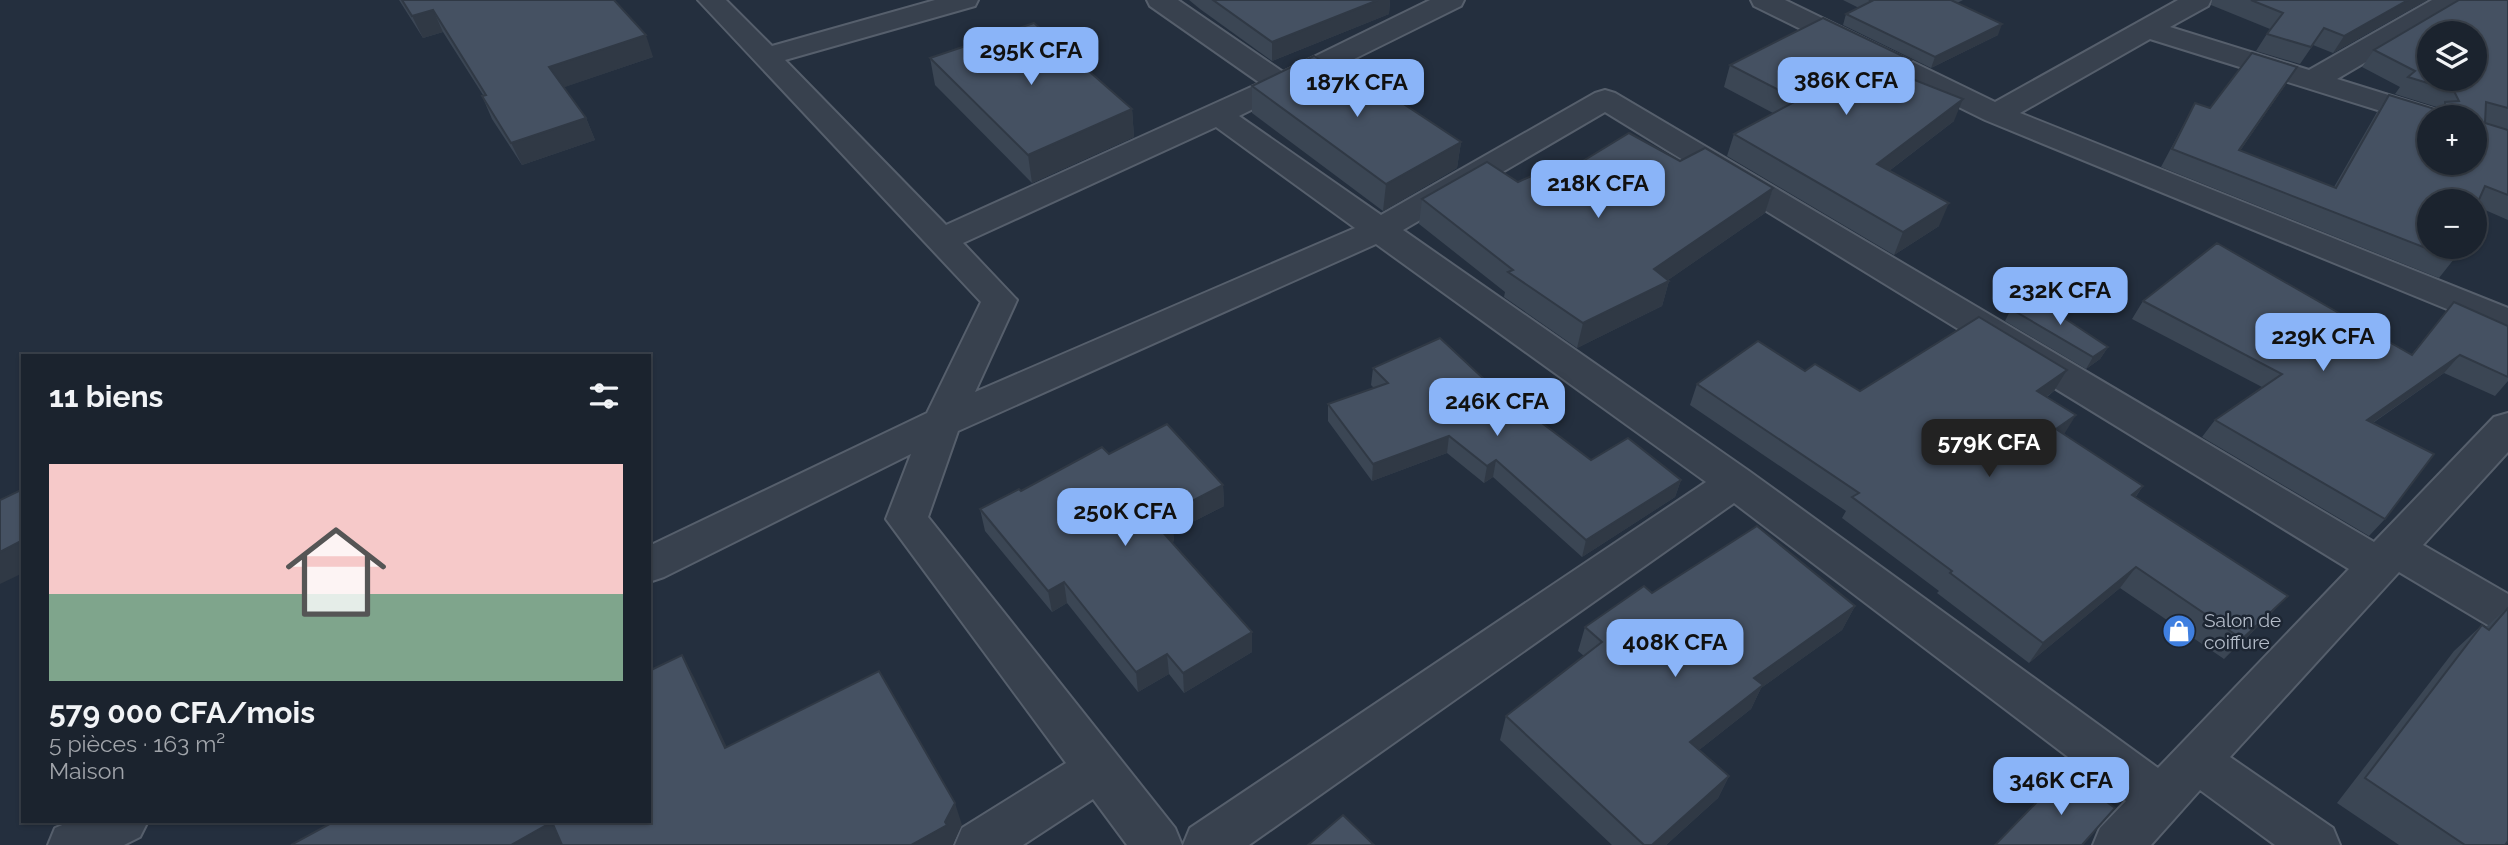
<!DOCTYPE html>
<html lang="fr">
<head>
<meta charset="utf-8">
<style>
  :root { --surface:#1b232e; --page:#282f3a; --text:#f1f3f6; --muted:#a0a4aa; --line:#39404a; --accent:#8ab4f8 }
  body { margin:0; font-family:Raleway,sans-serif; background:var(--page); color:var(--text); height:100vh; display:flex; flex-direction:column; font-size:26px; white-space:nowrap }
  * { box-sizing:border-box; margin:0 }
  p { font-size:23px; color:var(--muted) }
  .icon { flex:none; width:38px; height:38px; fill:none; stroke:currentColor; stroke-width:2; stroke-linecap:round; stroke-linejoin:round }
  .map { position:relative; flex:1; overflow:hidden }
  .drawer { position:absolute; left:21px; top:354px; width:630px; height:469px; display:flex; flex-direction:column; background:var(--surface); border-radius:0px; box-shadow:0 2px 5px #0004,0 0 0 2px var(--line) }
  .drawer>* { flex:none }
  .fabs { position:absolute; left:2417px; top:21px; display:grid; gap:14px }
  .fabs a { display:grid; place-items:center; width:70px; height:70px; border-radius:50%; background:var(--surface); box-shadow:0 2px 5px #0004,0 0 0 2px var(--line); font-size:35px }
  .price { position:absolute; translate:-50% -60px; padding:0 16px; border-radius:14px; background:var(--accent); color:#111; font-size:23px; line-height:46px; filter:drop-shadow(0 2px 4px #0008) }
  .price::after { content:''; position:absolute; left:50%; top:42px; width:21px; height:16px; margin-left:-10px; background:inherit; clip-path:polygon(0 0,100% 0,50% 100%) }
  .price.active { background:#222; color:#fff }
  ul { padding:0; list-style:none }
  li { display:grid; align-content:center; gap:14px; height:371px; padding:0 28px }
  li span { display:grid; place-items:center; height:217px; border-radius:0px; color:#555 }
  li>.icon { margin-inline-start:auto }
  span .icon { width:126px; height:126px; fill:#fffc; stroke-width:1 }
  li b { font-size:30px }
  h2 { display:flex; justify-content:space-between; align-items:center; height:84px; padding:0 28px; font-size:30px }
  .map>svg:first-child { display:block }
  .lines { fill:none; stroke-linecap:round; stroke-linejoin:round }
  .minor-casing { stroke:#565f6c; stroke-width:4 }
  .minor { fill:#38414e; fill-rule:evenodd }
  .wall { fill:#3b4654 }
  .shaded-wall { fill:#303945 }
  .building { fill:#455162; stroke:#303945; stroke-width:2; fill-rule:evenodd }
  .labels { text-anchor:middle; stroke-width:5; stroke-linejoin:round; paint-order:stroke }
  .poi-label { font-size:19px; fill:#b4bcc9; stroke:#1d2633; text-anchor:start }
</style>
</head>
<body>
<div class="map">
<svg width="2508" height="845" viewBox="0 0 2508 845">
  <rect width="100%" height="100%" fill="#242f3e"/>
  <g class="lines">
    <defs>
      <g id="minor">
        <path d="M698 0H726L772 46 935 0H978L975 6 785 60 946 225 1260 83 1150 6 1147 0H1178L1283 72 1430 0H1464L1461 6 1239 116 1381 215 1595 93 1605 90 1615 93 2374 542 2494 417 2508 413V452L2423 545 2508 594V633L2493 628 2399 572 2230 757 2333 828 2340 845H2275L2200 790 2151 845H2093L2100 828 2126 801 1734 503 1249 845H1183L1190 828 1706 482 1376 244 958 431 928 517 1175 828 1182 845H1127L1093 799 1023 845H955L962 828 1066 763 886 519 911 454 664 577 649 582V546L927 413 981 302ZM1605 112 2349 569 2158 768 1749 471 1403 230ZM1216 127 1355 228 975 392 1017 300 963 243Z"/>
        <path d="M1751 0H1785L1995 102 2178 0H2211L2208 6 2170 27 2309 70 2432 0H2464L2461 6 2337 79 2440 111 2444 117H2429V126L2150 39 2020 113 2508 308V334L1985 120 1754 6Z"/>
        <path d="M72 821H148L140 837 124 845H48L55 828Z"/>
      </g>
    </defs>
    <use href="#minor" class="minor-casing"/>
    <use href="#minor" class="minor"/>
  </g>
  <g class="wall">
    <path d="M399 0H614L653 57 564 87 586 118 595 140 522 165 492 119 482 96 483 95 443 32 423 38Z"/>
    <path d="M1189 0H1390L1389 14 1272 61 1200 9Z"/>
    <path d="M1843 0H1963L1957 3 1998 35 1931 68 1843 25 1846 14 1859 8Z"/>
    <path d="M2212 0H2427L2333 53 2313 45 2300 64 2256 51 2270 29 2211 5Z"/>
    <path d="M2508 0V220L2476 206 2454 259 2439 278 2161 167 2195 103 2210 108 2286 84 2240 151 2334 187 2377 112 2389 95 2439 110 2440 108 2395 94 2400 87 2362 67 2374 50Z"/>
    <path d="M930 58 1132 109 1134 137 1032 183 935 85Z"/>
    <path d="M1730 65 1904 76 1954 121 1889 171 1939 226 1894 255 1727 156 1734 134 1773 113 1724 87Z"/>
    <path d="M1252 86 1389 102 1461 142 1457 168 1383 211 1252 113Z"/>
    <path d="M1680 161 1773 188 1765 213 1668 280 1669 281 1662 306 1577 348 1504 297 1505 292 1419 224 1422 199 1518 182 1550 181Z"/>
    <path d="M2143 301 2412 354 2454 302 2508 326V381L2495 396 2444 373 2373 423 2385 519 2369 536 2202 437 2215 420 2262 387 2132 319Z"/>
    <path d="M2011 309 2108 347 2100 359 2086 369 2005 321Z"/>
    <path d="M1373 368 1486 381 1591 460 1681 480 1675 497 1582 557 1493 477 1484 483 1447 453 1372 481 1328 421V404L1374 388 1371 385Z"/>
    <path d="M1805 371 1860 391H2054L2047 397 2064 434 2143 486 2135 498 2269 616 2224 659 2120 588 2029 663 1937 593 1939 591 1842 518 1846 511 1690 405 1697 384Z"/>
    <path d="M1109 454 1223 485 1224 506 1173 532 1174 541 1172 542 1252 632V652L1184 693 1169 674 1138 692 1067 603 1052 612 985 531 980 509Z"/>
    <path d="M1652 593 1855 606 1842 630 1761 688 1751 709 1699 750 1729 776 1718 798 1666 845H1612L1500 740 1506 716 1584 656 1578 651 1585 627Z"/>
    <path d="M2508 607V841L2505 845H2399L2337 803 2454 651 2482 625 2486 627Z"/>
  </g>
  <g class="shaded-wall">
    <path d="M1378 0H1390L1389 14 1272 61V42Z"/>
    <path d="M2408 0H2427L2333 53 2344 36Z"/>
    <path d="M433 10 443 32 423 38 412 16Z"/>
    <path d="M2002 24 1998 35 1931 68 1935 57Z"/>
    <path d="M646 35 653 57 559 89 549 67Z"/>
    <path d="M1911 60 1902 82 1889 70Z"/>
    <path d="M2297 67 2286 84 2228 168 2239 150Z"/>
    <path d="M1963 99 1954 121 1868 187 1877 164Z"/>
    <path d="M1132 109 1134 137 1032 183 1028 155Z"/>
    <path d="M586 118 595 140 522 165 511 143Z"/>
    <path d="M1461 142 1457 168 1383 211 1386 184Z"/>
    <path d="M1773 188 1765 213 1658 287 1669 281 1662 306 1577 348 1583 323 1654 269Z"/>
    <path d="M1949 203 1939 226 1894 255 1903 232Z"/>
    <path d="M2108 347 2100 359 2086 369 2093 357Z"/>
    <path d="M2460 355 2444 373 2352 437 2367 420Z"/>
    <path d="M2067 370 2054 391 2025 412 2037 391Z"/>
    <path d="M2076 415 2063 436 2056 429Z"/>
    <path d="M1449 436 1447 453 1372 481 1373 464Z"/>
    <path d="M1496 460 1493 477 1484 483 1487 466Z"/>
    <path d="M1681 480 1675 497 1582 557 1586 540Z"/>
    <path d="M1223 485 1224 506 1173 532 1174 541 1160 549 1159 528 1167 514Z"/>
    <path d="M2143 486 2128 507 2132 495Z"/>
    <path d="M23 540V573L0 584V552Z"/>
    <path d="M2136 567 2120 588 2029 663 2043 643Z"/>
    <path d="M1064 582 1067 603 1052 612 1048 591Z"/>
    <path d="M2288 596 2269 616 2224 659 2242 639Z"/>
    <path d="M1855 606 1842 630 1761 688 1751 709 1680 765 1690 742 1754 678Z"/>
    <path d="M1252 632V652L1184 693 1183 673Z"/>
    <path d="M1167 654 1169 674 1138 692 1136 672Z"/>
    <path d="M682 655 695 679 738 771 725 748Z"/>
    <path d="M1729 776 1718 798 1666 845H1652Z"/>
    <path d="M955 803 962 825 953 844V845H911L945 822Z"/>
    <path d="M552 822 568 845H511Z"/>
  </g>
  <g class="building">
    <path d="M402 0H614L646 35 549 67 586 118 511 143 482 96 486 95 433 10 412 16Z"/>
    <path d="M1213 0H1378L1272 42Z"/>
    <path d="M1869 0H1951L2002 24 1935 57 1846 14 1872 1Z"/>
    <path d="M2251 0H2408L2344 36 2324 28 2311 47 2267 34 2283 13Z"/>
    <path d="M2459 0H2508V108L2486 102 2485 123 2508 130V195L2485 186 2474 211V201H2429V247H2459L2454 259 2172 149 2195 103 2210 108 2252 53 2297 67 2239 150 2336 188 2389 95 2441 111 2445 108V102L2459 101 2454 91 2408 77 2415 71 2374 50ZM2429 33H2474V79H2429ZM2429 117H2474V163H2429Z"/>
    <path d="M1823 18 1911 60 1889 70 1963 99 1877 164 1949 203 1903 232 1734 134 1798 100 1730 65Z"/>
    <path d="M1034 23 1132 109 1028 155 930 58Z"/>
    <path d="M1314 56 1389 102 1396 99 1461 142 1386 184 1252 86Z"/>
    <path d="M1629 133 1680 161 1705 148 1773 188 1654 269 1669 281 1583 323 1508 272 1513 270 1422 199 1487 162 1518 182 1538 173 1550 181Z"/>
    <path d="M2217 243 2412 355 2454 302 2508 326V377L2460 355 2367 420 2434 454 2385 519 2215 420 2282 374 2143 301Z"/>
    <path d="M2034 298 2108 347 2093 357 2011 309Z"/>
    <path d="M1979 317 2067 370 2037 391 2076 415 2056 429 2143 486 2132 495 2288 596 2242 639 2136 567 2043 643 1950 573 1952 571 1852 497 1859 493 1697 384 1758 341 1805 371 1815 364 1860 391Z"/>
    <path d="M1440 338 1486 381 1591 460 1628 438 1681 480 1586 540 1496 460 1487 466 1449 436 1373 464 1328 404 1388 383 1373 368Z"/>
    <path d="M1167 424 1223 485 1167 514 1173 520 1159 528 1252 632 1183 673 1167 654 1136 672 1064 582 1048 591 980 509 1019 489 1021 491 1102 447 1109 454Z"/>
    <path d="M23 489V540L0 552V500Z"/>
    <path d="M1757 526 1855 606 1754 678 1763 685 1690 742 1729 776 1652 845H1644L1506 716 1602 642 1585 627 1644 586 1652 593Z"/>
    <path d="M2508 608V841L2505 845H2465L2365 778 2482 625 2489 630Z"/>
    <path d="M682 655 725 748 879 671 955 803 945 822 947 825 911 845H562L552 822 511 845H291L335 821H649V671Z"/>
    <path d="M2066 772 2115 808 2082 845H1995Z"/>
    <path d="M1343 815 1374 845H1308Z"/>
  </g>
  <defs>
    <symbol id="shop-disc" viewBox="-11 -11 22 22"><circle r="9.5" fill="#3f7fe0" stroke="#1d2633"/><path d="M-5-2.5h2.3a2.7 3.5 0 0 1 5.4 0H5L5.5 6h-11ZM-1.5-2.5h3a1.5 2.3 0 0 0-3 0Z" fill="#fff"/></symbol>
  </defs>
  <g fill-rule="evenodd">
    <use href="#shop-disc" x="2160" y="612" width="38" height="38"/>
  </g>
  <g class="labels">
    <g class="poi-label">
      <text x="2204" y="627">Salon de<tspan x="2204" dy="22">coiffure</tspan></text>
    </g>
  </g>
</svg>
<div class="fabs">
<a><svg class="icon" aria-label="layers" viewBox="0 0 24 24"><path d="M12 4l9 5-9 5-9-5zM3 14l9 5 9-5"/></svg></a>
<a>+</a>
<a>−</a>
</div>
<b class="price" style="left:1031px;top:87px">295K CFA</b>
<b class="price" style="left:1846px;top:117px">386K CFA</b>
<b class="price" style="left:1357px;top:119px">187K CFA</b>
<b class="price" style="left:1598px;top:220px">218K CFA</b>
<b class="price" style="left:2060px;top:327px">232K CFA</b>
<b class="price" style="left:2323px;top:373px">229K CFA</b>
<b class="price" style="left:1497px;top:438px">246K CFA</b>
<b class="price active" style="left:1989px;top:479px">579K CFA</b>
<b class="price" style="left:1125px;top:548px">250K CFA</b>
<b class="price" style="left:1675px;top:679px">408K CFA</b>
<b class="price" style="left:2061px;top:817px">346K CFA</b>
<section class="drawer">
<h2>11 biens<svg class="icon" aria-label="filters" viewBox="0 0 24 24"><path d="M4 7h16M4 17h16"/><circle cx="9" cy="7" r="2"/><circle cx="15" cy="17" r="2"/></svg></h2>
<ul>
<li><span style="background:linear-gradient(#f6c9c9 60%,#7fa58c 0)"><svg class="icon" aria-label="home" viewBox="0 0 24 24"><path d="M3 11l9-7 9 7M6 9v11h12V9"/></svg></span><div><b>579 000 CFA/mois</b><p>5 pièces · 163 m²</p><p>Maison</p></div></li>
</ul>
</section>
</div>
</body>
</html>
